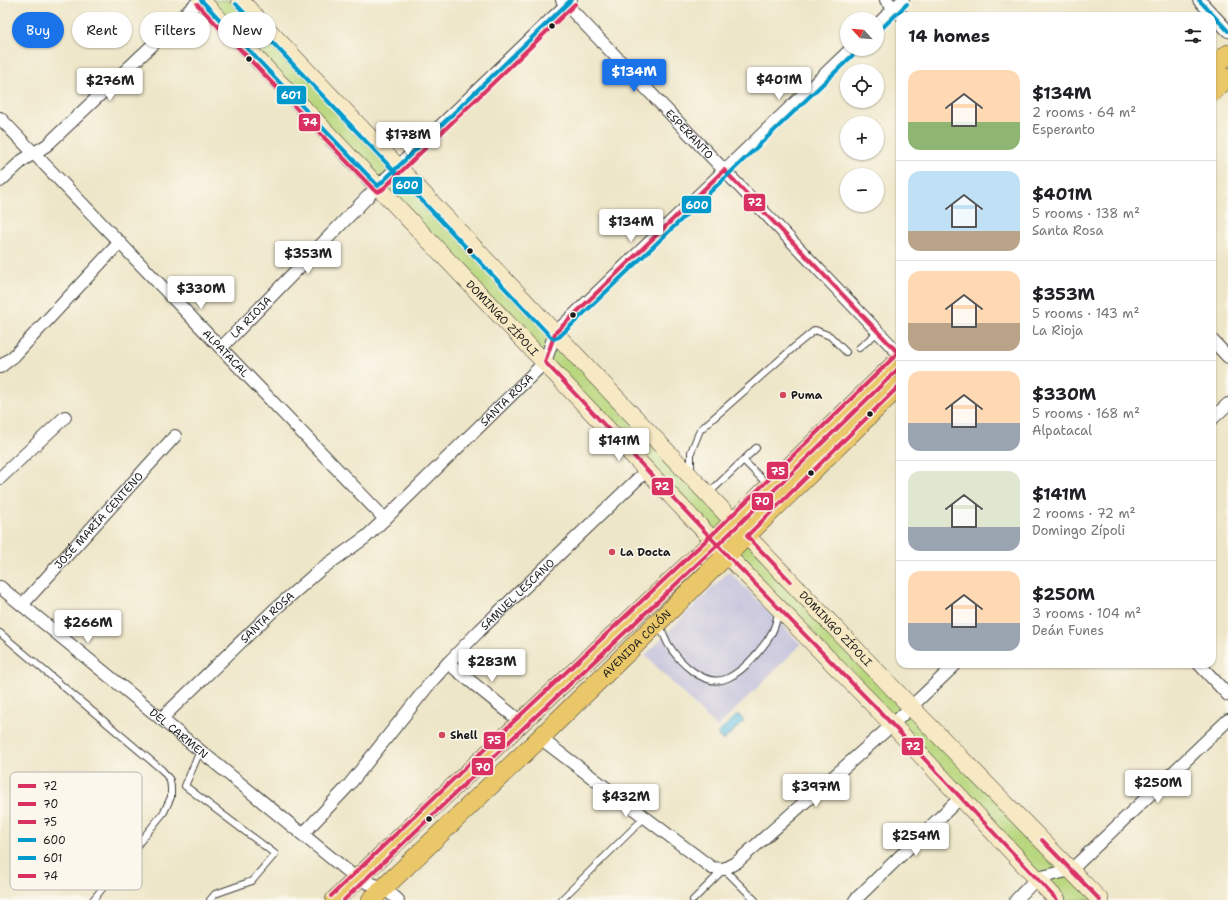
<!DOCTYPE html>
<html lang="en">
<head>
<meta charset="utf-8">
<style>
  :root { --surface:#fff; --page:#f2f2f2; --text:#202124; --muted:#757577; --line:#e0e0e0; --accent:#1a73e8 }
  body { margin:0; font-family:"Shantell Sans",sans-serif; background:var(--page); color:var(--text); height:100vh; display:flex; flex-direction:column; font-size:15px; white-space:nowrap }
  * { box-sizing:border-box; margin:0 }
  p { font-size:13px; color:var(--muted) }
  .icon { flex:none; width:22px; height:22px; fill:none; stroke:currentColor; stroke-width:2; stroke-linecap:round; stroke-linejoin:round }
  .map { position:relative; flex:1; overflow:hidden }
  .drawer { position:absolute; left:896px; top:12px; width:320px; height:656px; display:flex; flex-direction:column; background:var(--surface); border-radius:12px; box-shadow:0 1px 3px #0004 }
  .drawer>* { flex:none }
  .guide { position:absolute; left:12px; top:12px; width:380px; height:36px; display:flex; gap:8px }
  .needle { width:26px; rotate:296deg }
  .controls { position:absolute; left:840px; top:12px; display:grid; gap:8px }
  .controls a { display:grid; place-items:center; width:44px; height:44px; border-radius:50%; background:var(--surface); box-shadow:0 1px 3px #0004; font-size:20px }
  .price { position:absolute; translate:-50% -34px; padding:0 9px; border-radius:4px; background:#fff; color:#222; font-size:13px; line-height:26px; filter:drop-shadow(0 1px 2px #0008) }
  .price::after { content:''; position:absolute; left:50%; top:24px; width:12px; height:9px; margin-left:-6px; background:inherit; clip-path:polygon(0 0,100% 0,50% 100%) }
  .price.on { background:var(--accent); color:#fff }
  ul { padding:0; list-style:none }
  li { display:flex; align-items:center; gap:12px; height:100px; padding:0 12px }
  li+li { border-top:1px solid var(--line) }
  li span { display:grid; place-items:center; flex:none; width:112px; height:80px; border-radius:12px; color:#555 }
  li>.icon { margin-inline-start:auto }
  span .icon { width:48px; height:48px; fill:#fffc; stroke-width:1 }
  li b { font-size:17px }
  h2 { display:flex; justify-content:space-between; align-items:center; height:48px; padding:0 12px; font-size:17px }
  .pill { padding:0 14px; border-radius:18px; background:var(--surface); box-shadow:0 1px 3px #0004; font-size:14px; line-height:36px }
  .pill.on { background:var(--accent); color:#fff }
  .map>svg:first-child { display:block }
  .industrial { fill:#c3c1db }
  .green { fill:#b9d77e; stroke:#6a7a4d }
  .water { fill:#66c1e3; stroke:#416e80 }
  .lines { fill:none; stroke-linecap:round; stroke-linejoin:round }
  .service-casing { stroke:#3c3a36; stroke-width:8 }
  .minor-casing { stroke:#3c3a36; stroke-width:14 }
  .secondary-casing { stroke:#3c3a36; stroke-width:18 }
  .primary-casing { stroke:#3c3a36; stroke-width:20 }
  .service { stroke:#fff; stroke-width:6 }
  .minor { stroke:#fff; stroke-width:12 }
  .secondary { stroke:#f7e9c3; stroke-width:17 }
  .primary { stroke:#eac769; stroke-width:19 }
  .bus-1-casing { stroke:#fbf7ec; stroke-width:7 }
  .bus-2-casing { stroke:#fbf7ec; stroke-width:7 }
  .bus-3-casing { stroke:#fbf7ec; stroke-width:7 }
  .bus-4-casing { stroke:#fbf7ec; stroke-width:7 }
  .bus-5-casing { stroke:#fbf7ec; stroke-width:7 }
  .bus-6-casing { stroke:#fbf7ec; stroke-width:7 }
  .bus-1 { stroke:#d93062; stroke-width:4 }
  .bus-2 { stroke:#d93062; stroke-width:4 }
  .bus-3 { stroke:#d93062; stroke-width:4 }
  .bus-4 { stroke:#0099cb; stroke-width:4 }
  .bus-5 { stroke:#0099cb; stroke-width:4 }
  .bus-6 { stroke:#d93062; stroke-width:4 }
  .bus-dot { fill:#1c1c1c; stroke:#fbf7ec; stroke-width:1.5 }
  .poi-dot { fill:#d1495b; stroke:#fbf7ec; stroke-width:1.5 }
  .labels { text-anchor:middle; stroke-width:3; stroke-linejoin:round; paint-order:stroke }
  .street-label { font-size:11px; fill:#1c1c1c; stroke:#fbf7ec }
  .poi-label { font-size:11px; font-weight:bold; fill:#1c1c1c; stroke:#fbf7ec; text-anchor:start }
  .key { fill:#fbf7ec; stroke:#b8b5ae; stroke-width:1 }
  .key-label { font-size:11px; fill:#1c1c1c }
  .line-badge { stroke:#fbf7ec; stroke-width:1.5 }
  .badge-label { font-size:11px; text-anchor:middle; font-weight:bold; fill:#fff }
</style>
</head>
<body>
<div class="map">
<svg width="1228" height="900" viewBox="0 0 1228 900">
  <rect width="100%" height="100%" fill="#fbf7ec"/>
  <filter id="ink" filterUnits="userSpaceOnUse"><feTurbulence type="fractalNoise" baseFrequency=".025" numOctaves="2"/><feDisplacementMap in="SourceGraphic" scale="8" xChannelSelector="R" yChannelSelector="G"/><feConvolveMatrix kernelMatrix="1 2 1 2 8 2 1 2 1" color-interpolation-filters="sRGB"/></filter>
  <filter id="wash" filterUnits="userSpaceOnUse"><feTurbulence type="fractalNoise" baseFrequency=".012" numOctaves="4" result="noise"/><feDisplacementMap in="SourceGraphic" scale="16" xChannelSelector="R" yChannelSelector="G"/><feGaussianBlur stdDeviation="0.9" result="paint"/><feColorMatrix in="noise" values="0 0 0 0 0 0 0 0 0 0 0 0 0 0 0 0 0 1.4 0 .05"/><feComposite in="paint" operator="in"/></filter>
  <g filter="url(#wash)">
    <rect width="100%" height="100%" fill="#eee6c8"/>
    <path class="industrial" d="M729 571 801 644 717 728 645 655Z"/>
    <g class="green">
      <path d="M201 0H240L734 522 714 541Z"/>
      <path d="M747 536 1100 900H1057L727 555Z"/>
    </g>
    <path class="water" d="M738 714 744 721 723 741 717 734Z"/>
  </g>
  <g filter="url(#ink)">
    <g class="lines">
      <defs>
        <g id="service">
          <path d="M859 348 878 332"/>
          <path d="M743 460 769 486"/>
          <path d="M691 471V452L700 430 793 348 815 330 830 336 846 352"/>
          <path d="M708 494 756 448"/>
          <path d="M660 624C662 631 665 638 668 644 679 662 705 689 728 678 738 673 747 665 754 657 767 642 776 631 778 611"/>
          <path d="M0 633 162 770 170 780 171 788V797L164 812 93 900"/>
          <path d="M200 751 185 786 275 854 252 881 215 894 210 900"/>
          <path d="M561 900 645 817"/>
          <path d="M693 900 724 869 755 900"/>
        </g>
        <g id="minor">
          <path id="s1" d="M562 0 900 355"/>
          <path d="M886 0 902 16"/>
          <path d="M1199 0 1228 31"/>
          <path d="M877 25 903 0"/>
          <path id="s2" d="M0 118 385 519"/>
          <path d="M0 181 23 160 47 145 200 0"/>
          <path d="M1212 340 1228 357"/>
          <path id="s3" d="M221 348 378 186 571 0"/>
          <path d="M0 367 14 356 120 242"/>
          <path d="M1212 419 1228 404"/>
          <path d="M0 478 65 417"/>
          <path id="s4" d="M0 587 357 879 384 888 398 900"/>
          <path id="s5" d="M22 605 175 436"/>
          <path d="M448 663 521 722"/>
          <path d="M1199 664 1228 695"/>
          <path id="s6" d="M161 719 274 610 321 569 366 537 385 519 545 362 555 333 851 49"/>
          <path d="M540 738 712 868 724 869 737 862 892 725 956 664"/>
          <path id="s7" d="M303 834 349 785 431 682 448 663 480 630 647 470"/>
          <path d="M855 900 961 797"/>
          <path d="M1016 900 1037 878 1071 870 1228 720"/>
        </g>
        <g id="secondary">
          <path id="s8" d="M201 0 727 555 886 718 1057 900"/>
          <path id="s9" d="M240 0 747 536 911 707 1100 900"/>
        </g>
        <g id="primary">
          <path d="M1212 69 1228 54"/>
          <path d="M1212 92 1228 77"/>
          <path d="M335 900 513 730 721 534 900 359"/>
          <path id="s10" d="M371 900 540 738 900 385"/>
        </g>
      </defs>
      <use href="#service" class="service-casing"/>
      <use href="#minor" class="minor-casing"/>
      <use href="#secondary" class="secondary-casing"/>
      <use href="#primary" class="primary-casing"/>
      <use href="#service" class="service"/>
      <use href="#minor" class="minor"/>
      <use href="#secondary" class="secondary"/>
      <use href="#primary" class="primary"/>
      <defs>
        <g id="bus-1">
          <path d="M900 355 724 170 555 333 545 362 727 555 886 718 1057 900"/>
          <path d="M790 581 747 536 900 385"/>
          <path d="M1042 840 1100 900"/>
        </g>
        <path id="bus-2" d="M344 900 517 734 725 538 900 367"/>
        <path id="bus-3" d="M331 896 509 726 717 530 896 355"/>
        <g id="bus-4">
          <path d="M236 4 551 337 554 339 559 337 855 53"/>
          <path d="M881 29 907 4"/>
        </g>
        <g id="bus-5">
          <path d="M201 0 378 186 571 0"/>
          <path d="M1199 0 1228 31"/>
        </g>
        <path id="bus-6" d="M197 4 374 190 378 192 382 190 575 4"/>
      </defs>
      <use href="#bus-1" class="bus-1-casing"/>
      <use href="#bus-2" class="bus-2-casing"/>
      <use href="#bus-3" class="bus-3-casing"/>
      <use href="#bus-4" class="bus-4-casing"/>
      <use href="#bus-5" class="bus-5-casing"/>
      <use href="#bus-6" class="bus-6-casing"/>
      <use href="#bus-1" class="bus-1"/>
      <use href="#bus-2" class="bus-2"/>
      <use href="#bus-3" class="bus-3"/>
      <use href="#bus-4" class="bus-4"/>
      <use href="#bus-5" class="bus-5"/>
      <use href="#bus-6" class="bus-6"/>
    </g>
  </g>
  <g class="bus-dot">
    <circle cx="552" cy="26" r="3.5"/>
    <circle cx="249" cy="59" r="3.5"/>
    <circle cx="470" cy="251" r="3.5"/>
    <circle cx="573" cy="315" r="3.5"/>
    <circle cx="870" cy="414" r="3.5"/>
    <circle cx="811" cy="473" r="3.5"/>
    <circle cx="429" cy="819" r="3.5"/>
  </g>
  <g class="poi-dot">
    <circle cx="783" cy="395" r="4"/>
    <circle cx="612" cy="552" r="4"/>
    <circle cx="442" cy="735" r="4"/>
  </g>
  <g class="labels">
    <g class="street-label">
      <text dy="4" stroke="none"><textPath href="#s1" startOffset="185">ESPERANTO</textPath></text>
      <text dy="4" stroke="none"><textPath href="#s3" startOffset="43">LA RIOJA</textPath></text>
      <text dy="4" stroke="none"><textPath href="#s8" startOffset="438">DOMINGO ZÍPOLI</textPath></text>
      <text dy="4" stroke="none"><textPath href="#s2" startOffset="326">ALPATACAL</textPath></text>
      <text dy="4" stroke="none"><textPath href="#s6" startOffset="471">SANTA ROSA</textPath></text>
      <text dy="4" stroke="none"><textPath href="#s5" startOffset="114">JOSÉ MARÍA CENTENO</textPath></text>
      <text dy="4" stroke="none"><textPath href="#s7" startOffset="322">SAMUEL LESCANO</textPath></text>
      <text dy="4" stroke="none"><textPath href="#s6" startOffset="147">SANTA ROSA</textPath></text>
      <text dy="4" stroke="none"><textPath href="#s9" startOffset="866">DOMINGO ZÍPOLI</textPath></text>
      <text dy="4" stroke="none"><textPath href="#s10" startOffset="369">AVENIDA COLÓN</textPath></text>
      <text dy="4" stroke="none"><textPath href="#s4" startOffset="231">DEL CARMEN</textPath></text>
    </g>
    <g class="poi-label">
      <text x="791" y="399">Puma</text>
      <text x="620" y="556">La Docta</text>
      <text x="450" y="739">Shell</text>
    </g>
  </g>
  <rect x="10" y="772" width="132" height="118" rx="6" class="key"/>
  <rect x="18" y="784" width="18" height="4" fill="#d93062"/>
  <rect x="18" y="802" width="18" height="4" fill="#d93062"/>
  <rect x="18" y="820" width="18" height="4" fill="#d93062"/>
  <rect x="18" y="838" width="18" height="4" fill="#0099cb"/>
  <rect x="18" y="856" width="18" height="4" fill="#0099cb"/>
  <rect x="18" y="874" width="18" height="4" fill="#d93062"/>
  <g class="key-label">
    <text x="43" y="790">72</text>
    <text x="43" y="808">70</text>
    <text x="43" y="826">75</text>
    <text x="43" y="844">600</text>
    <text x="43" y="862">601</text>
    <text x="43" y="880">74</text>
  </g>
  <g class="line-badge">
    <rect x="276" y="85" width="31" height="20" rx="4" fill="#0099cb"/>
    <rect x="298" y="113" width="23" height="19" rx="4" fill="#d93062"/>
    <rect x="392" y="176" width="31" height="19" rx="4" fill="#0099cb"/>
    <rect x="743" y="193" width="23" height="19" rx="4" fill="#d93062"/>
    <rect x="681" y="195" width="31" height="19" rx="4" fill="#0099cb"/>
    <rect x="766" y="461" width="23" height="19" rx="4" fill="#d93062"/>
    <rect x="651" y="477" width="23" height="19" rx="4" fill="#d93062"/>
    <rect x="751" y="492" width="23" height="19" rx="4" fill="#d93062"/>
    <rect x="483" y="731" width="23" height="19" rx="4" fill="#d93062"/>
    <rect x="901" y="737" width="23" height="19" rx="4" fill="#d93062"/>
    <rect x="471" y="757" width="23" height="19" rx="4" fill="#d93062"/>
  </g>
  <g class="badge-label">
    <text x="291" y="99">601</text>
    <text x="310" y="126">74</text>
    <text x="407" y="189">600</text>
    <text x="755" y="206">72</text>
    <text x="697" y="209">600</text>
    <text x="778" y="475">75</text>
    <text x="662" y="490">72</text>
    <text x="762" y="505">70</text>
    <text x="494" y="744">75</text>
    <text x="913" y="750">72</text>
    <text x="483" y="771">70</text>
  </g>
</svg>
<div class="controls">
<a><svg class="needle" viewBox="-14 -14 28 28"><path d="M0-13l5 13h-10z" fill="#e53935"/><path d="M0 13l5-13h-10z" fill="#757577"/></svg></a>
<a><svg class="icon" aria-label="locate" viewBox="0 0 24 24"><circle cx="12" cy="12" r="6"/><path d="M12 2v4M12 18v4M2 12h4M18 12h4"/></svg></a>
<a>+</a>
<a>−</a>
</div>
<b class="price on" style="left:634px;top:93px">$134M</b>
<b class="price" style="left:779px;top:101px">$401M</b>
<b class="price" style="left:110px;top:102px">$276M</b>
<b class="price" style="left:408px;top:156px">$178M</b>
<b class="price" style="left:631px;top:243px">$134M</b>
<b class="price" style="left:308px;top:275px">$353M</b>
<b class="price" style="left:201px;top:310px">$330M</b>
<b class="price" style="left:619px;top:462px">$141M</b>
<b class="price" style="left:88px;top:644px">$266M</b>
<b class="price" style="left:492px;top:683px">$283M</b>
<b class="price" style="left:1158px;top:804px">$250M</b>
<b class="price" style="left:816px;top:808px">$397M</b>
<b class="price" style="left:626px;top:818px">$432M</b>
<b class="price" style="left:916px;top:857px">$254M</b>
<div class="guide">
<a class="pill on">Buy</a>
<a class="pill">Rent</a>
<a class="pill">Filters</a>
<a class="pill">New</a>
</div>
<section class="drawer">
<h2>14 homes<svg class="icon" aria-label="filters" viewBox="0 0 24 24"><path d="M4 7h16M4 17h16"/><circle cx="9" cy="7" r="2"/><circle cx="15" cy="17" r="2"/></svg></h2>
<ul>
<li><span style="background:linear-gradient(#ffd9b3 65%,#8fb573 0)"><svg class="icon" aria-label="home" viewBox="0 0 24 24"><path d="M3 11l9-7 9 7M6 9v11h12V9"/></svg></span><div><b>$134M</b><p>2 rooms · 64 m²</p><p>Esperanto</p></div></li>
<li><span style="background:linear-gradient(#bfe0f5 75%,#b9a48a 0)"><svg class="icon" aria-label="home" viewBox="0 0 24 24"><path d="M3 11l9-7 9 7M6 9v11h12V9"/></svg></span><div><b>$401M</b><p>5 rooms · 138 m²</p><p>Santa Rosa</p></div></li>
<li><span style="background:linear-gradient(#ffd9b3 65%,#b9a48a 0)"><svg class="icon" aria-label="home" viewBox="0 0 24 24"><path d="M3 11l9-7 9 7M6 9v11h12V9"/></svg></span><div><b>$353M</b><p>5 rooms · 143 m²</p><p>La Rioja</p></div></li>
<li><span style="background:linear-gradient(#ffd9b3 65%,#9aa5b1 0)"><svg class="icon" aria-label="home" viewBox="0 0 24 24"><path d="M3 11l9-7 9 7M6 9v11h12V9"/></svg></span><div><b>$330M</b><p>5 rooms · 168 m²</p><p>Alpatacal</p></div></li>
<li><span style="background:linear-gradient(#dfe7d0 70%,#9aa5b1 0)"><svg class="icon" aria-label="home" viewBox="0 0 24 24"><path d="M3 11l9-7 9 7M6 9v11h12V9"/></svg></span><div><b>$141M</b><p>2 rooms · 72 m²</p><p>Domingo Zípoli</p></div></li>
<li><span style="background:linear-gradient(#ffd9b3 65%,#9aa5b1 0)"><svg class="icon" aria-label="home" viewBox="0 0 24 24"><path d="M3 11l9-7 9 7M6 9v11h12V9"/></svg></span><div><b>$250M</b><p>3 rooms · 104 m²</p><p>Deán Funes</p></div></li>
</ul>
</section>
</div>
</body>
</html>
